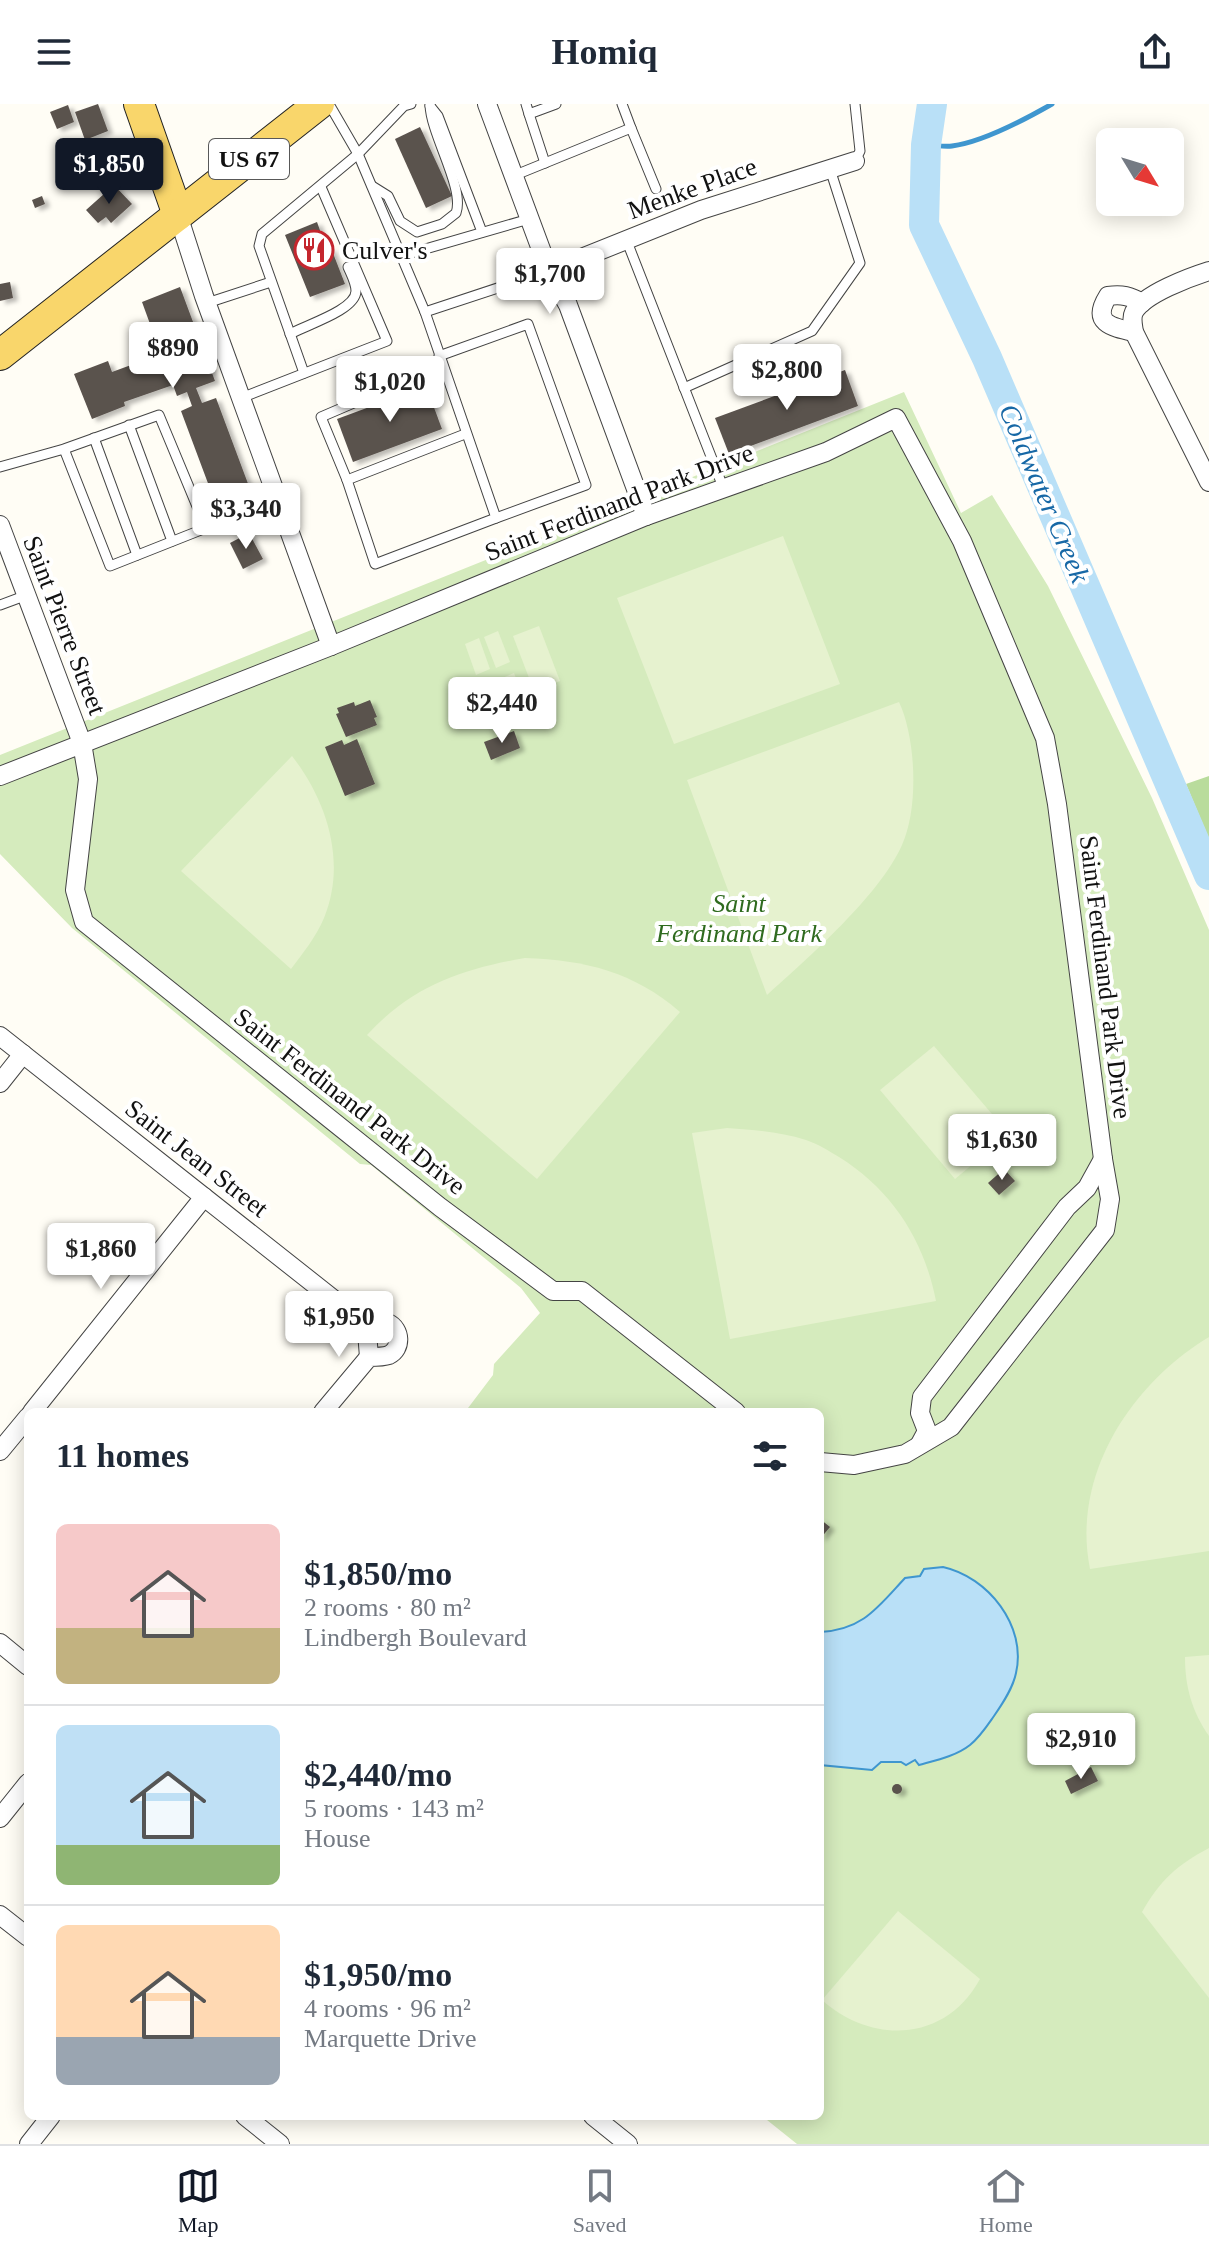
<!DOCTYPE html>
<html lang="en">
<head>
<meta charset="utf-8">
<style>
  :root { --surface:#fff; --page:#f2f2f3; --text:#1f2937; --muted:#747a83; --line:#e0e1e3; --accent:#111827 }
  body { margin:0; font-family:Georgia,serif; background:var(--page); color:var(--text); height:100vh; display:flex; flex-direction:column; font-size:30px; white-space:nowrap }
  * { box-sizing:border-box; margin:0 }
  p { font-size:26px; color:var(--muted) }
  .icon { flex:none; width:44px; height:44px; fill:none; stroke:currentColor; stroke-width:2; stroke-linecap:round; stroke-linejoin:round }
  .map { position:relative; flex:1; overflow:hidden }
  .details { position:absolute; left:24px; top:1304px; width:800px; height:712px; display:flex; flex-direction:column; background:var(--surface); border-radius:12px; box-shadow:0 4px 20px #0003 }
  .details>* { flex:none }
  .needle { width:52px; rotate:128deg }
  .controls { position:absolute; left:1096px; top:24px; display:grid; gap:16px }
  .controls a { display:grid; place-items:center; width:88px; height:88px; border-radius:12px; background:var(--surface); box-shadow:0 4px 20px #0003; font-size:40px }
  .price { position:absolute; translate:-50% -68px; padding:0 18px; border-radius:8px; background:#fff; color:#222; font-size:26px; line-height:52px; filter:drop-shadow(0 2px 4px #0008) }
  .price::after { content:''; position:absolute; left:50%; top:48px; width:24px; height:18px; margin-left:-12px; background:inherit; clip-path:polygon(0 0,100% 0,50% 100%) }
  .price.active { background:var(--accent); color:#fff }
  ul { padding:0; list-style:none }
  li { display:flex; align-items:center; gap:24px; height:200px; padding:0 32px }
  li+li { border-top:2px solid var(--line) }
  li span { display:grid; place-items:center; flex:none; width:224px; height:160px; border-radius:12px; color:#555 }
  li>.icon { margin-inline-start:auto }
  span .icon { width:96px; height:96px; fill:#fffc; stroke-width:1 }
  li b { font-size:34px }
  h2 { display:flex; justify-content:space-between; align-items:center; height:96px; padding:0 32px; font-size:34px }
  header { display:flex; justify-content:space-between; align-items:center; height:104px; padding:0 32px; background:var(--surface); font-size:36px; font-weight:800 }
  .tabs { display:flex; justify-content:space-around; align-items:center; height:112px; border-top:2px solid var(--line); background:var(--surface); font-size:22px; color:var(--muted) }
  .tabs a { display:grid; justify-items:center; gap:4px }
  .tabs .active { color:var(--accent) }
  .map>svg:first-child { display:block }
  .green { fill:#d5ebbd }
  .forest { fill:#b9dc9c }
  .pitch { fill:#e6f2cf }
  .water { fill:#b9e0f7; stroke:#3f96cf; stroke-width:2 }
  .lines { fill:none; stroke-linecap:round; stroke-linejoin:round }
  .stream { stroke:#3f96cf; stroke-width:5 }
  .river { stroke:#b9e0f7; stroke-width:30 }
  .building { fill:#5a524d; filter:url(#shadow) }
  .lane-casing { stroke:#444; stroke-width:11 }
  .street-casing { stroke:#444; stroke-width:20 }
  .primary-casing { stroke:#222; stroke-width:32 }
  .lane { stroke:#fff; stroke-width:9 }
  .street { stroke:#fff; stroke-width:18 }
  .primary { stroke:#f9d66b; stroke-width:30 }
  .labels { text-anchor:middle; stroke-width:8; stroke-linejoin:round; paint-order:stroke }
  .shield { fill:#fff; stroke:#585858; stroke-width:2 }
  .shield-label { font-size:24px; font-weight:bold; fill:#111 }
  .street-label { font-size:26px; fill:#111; stroke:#fff }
  .poi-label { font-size:26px; fill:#111; stroke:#fff; text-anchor:start }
  .park-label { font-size:26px; font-style:italic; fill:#2f6b1f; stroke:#fff }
  .water-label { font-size:28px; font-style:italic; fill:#1768a6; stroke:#fff }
</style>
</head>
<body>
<header><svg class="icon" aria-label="menu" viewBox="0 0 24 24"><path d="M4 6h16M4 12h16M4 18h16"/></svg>Homiq<svg class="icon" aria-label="share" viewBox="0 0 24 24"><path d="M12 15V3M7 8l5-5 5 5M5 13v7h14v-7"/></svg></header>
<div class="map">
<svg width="1209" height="2040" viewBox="0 0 1209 2040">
  <defs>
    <filter id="shadow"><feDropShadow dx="5" dy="3" stdDeviation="2" flood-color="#0004"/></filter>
  </defs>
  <rect width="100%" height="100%" fill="#fffdf5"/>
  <path class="green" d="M904 288 961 409 992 391 1048 482 1152 694 1209 826V2040H797L762 2012H820V1308H465L493 1271 494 1260 540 1209 521 1184 371 1061 360 1060 72 824 0 750V651Z"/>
  <path class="forest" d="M1209 672V735L1186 680Z"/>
  <g class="pitch">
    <path d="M783 432 840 580 674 640 617 494Z"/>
    <path d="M539 522 560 577 534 587 513 532Z"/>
    <path d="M498 527 510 558 496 564 484 533Z"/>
    <path d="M479 534 490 565 476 571 465 540Z"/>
    <path d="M514 569 526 600 511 605 500 575Z"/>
    <path d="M494 576 506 607 492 613 480 582Z"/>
    <path d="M899 598C916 634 919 704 902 741 880 791 808 854 767 891L687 676Z"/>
    <path d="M292 652C327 697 347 758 324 814 316 833 303 849 291 865L181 767Z"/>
    <path d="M525 854C585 856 634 868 680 908L537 1075 367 931C412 882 461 865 525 854Z"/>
    <path d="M934 942 1009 1030 955 1075 880 986Z"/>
    <path d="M727 1024C755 1026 780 1028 806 1036 818 1040 829 1047 839 1053 892 1086 924 1136 936 1197L730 1235 692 1029Z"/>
    <path d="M1209 1233V1447L1090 1465C1071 1371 1131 1280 1209 1233Z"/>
    <path d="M1209 1551V1632C1192 1608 1185 1583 1185 1553Z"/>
    <path d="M1209 1744V1894L1142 1808C1160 1776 1177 1761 1209 1744Z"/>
    <path d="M898 1807 980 1875C946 1938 872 1941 822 1896Z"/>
  </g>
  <path class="water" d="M943 1463C988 1473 1027 1522 1016 1569 1013 1584 1003 1599 994 1612 987 1622 980 1633 970 1641 956 1652 937 1656 919 1661L915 1656 906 1661 901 1658H881L872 1666 820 1661V1528C863 1526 878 1503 905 1474L920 1472 924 1465Z"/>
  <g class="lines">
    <path class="stream" d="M926 41C934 41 944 43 952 42 983 38 1024 16 1052 0"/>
    <path class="river" d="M932 0 926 41 924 121 987 254 1209 771"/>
  </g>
  <g class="building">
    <path d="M98 0 108 27 85 36 75 8Z"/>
    <path d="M68 1 74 18 57 25 50 8Z"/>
    <path d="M420 23 452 92 426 104 395 35Z"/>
    <path d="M79 44 84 57 66 63 61 51Z"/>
    <path d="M111 45 122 72 98 81 87 52Z"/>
    <path d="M114 81 132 100 111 119 106 113 98 119 86 106Z"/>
    <path d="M42 92 45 100 35 104 32 96Z"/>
    <path d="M317 118 327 146 331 144 345 180 310 193 285 131Z"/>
    <path d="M10 178 13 194 0 197V180Z"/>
    <path d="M180 183 215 277 196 284 202 299 216 294 250 385 215 398 181 307 192 302 187 288 177 292 173 281 124 298 125 302 92 315 74 270 108 257 112 268 161 250 142 198Z"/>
    <path d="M845 266 858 302 729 350 715 314Z"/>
    <path d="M426 282 442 325 353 358 337 315Z"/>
    <path d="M249 429 263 455 243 465 230 439Z"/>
    <path d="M370 596 377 613 374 614 377 621 346 633 336 610 339 609 337 604 354 598 355 602Z"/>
    <path d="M514 627 520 644 491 656 484 638Z"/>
    <path d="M357 635 375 680 345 692 325 643 342 636 344 641Z"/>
    <path d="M1004 1065 1015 1077 999 1091 988 1079Z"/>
    <path d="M820 1415 830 1423 820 1435Z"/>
    <path d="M1091 1663 1098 1677 1071 1690 1065 1677Z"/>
    <circle cx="897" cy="1685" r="5"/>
  </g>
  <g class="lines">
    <defs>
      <g id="lane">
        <path d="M329 0 358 50 425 208 549 167"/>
        <path d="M526 0 529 10 556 0"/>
        <path d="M622 0 631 24"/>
        <path d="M430 2 438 12 482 128"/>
        <path d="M529 10 545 59"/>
        <path d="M855 57 860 47 855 0"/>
        <path d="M513 72 631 24 656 85"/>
        <path d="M372 82 388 92 400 117 417 128 442 120 456 109C465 84 431 31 430 1"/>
        <path d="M626 135 723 383"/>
        <path d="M401 152 529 115"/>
        <path d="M207 199 271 178"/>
        <path d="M425 208 496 414 375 460 347 376 465 330"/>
        <path d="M290 230C306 221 356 206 356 187 356 179 351 170 348 163"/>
        <path d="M439 252 528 220 586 381 496 414"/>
        <path d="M304 269 259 142 262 130 358 50 404 2 411 0"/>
        <path d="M684 284 812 227 860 159 830 65"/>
        <path d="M241 294 387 237 321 83"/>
        <path d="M129 321 172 437"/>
        <path d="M94 334 137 451"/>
        <path d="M0 363 64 345 159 311 206 424 110 462 64 345"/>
        <path d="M347 376 321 313 442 261"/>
        <path d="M206 424 277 394"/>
        <path d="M0 501 27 491"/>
      </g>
      <g id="street">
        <path d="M487 0 549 167 568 201 646 412"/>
        <path d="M178 111 204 192 331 542"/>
        <path d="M549 167 701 106 855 57"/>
        <path d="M1209 167C1190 173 1144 190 1134 208 1131 214 1133 221 1134 228L1209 378"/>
        <path d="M1134 228C1111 223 1091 219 1108 192 1122 190 1130 192 1142 199"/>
        <path d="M0 421 82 639 88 675 75 786 84 818 440 1103 553 1187H582L736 1308"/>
        <path d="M0 672 331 542 646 412 826 348 896 314 962 437 1045 634 1057 700 1103 1055 1110 1095 1105 1126 951 1323 905 1350 854 1361 820 1358"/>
        <path d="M0 932 361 1217C370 1219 380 1216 388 1219 401 1225 402 1245 389 1251 383 1253 374 1253 369 1253L323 1308"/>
        <path d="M0 979 23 950"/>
        <path d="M361 1217 367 1228 369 1253"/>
        <path d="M32 1308 204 1093"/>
        <path d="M920 1340 927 1327 920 1309 922 1293 1067 1103 1087 1084 1103 1055"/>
        <path d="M0 1347 28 1313"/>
        <path d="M0 1539 28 1562"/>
        <path d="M0 1714 28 1679"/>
        <path d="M0 1811 28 1833"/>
        <path d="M245 2012 280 2040"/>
        <path d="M593 2012 628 2040"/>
        <path d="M29 2040 51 2012"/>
      </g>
      <g id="primary">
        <path d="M139 0 178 111"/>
        <path d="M0 251 319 0"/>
      </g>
    </defs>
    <use href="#lane" class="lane-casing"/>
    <use href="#street" class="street-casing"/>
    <use href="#primary" class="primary-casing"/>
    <use href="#lane" class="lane"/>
    <use href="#street" class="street"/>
    <use href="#primary" class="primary"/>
  </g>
  <defs>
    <symbol id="restaurant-ring" viewBox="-11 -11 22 22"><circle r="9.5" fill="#fff" stroke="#c4262e" stroke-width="1.5"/><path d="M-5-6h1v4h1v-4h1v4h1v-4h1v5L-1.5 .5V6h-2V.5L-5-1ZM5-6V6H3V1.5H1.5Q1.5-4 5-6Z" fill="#c4262e"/></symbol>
  </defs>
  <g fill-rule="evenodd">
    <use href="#restaurant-ring" x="292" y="124" width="44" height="44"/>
  </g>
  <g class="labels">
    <rect class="shield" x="209" y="35" width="80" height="40" rx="6"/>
    <g class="shield-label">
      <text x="249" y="63">US 67</text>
    </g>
    <g class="street-label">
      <text transform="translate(692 84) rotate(-20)" y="9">Menke Place</text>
      <text transform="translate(619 398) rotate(-21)" y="9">Saint Ferdinand Park Drive</text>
      <text transform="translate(65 521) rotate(69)" y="9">Saint Pierre Street</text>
      <text transform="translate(1106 873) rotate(83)" y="9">Saint Ferdinand Park Drive</text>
      <text transform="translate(350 997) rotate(38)" y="9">Saint Ferdinand Park Drive</text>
      <text transform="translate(197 1054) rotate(38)" y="9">Saint Jean Street</text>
    </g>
    <g class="poi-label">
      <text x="342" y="155">Culver's</text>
    </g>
    <g class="park-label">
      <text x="739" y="808">Saint<tspan x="739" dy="30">Ferdinand Park</tspan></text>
    </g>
    <g class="water-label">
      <text transform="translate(1045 389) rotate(67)" y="10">Coldwater Creek</text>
    </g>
  </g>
</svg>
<div class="controls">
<a><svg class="needle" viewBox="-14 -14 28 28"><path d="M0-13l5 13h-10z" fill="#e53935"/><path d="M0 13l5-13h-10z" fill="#747a83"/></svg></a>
</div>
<b class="price active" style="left:109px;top:102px">$1,850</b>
<b class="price" style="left:550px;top:212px">$1,700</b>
<b class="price" style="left:173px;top:286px">$890</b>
<b class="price" style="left:787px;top:308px">$2,800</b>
<b class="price" style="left:390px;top:320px">$1,020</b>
<b class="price" style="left:246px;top:447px">$3,340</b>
<b class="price" style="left:502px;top:641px">$2,440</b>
<b class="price" style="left:1002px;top:1078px">$1,630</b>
<b class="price" style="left:101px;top:1187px">$1,860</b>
<b class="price" style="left:339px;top:1255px">$1,950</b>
<b class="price" style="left:1081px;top:1677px">$2,910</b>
<section class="details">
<h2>11 homes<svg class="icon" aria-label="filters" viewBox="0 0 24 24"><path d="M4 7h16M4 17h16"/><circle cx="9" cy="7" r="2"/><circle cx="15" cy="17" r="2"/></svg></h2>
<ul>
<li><span style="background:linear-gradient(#f6c9c9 65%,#c2b280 0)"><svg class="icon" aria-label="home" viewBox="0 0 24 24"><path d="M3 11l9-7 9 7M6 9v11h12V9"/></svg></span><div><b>$1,850/mo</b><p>2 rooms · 80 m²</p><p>Lindbergh Boulevard</p></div></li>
<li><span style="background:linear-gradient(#bfe0f5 75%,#8fb573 0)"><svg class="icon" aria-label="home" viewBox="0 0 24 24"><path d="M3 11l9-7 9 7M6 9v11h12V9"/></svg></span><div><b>$2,440/mo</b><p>5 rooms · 143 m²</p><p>House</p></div></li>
<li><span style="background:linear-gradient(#ffd9b3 70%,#9aa5b1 0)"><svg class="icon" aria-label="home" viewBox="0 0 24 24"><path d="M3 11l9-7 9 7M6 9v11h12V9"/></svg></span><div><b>$1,950/mo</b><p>4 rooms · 96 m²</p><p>Marquette Drive</p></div></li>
</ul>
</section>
</div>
<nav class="tabs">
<a class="active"><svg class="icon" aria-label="map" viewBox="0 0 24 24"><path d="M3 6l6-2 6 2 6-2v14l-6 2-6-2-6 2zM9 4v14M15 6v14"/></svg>Map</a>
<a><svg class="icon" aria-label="saved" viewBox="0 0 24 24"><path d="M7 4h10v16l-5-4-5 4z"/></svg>Saved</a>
<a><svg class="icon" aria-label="home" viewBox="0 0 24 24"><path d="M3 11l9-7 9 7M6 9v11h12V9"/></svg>Home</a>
</nav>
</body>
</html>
